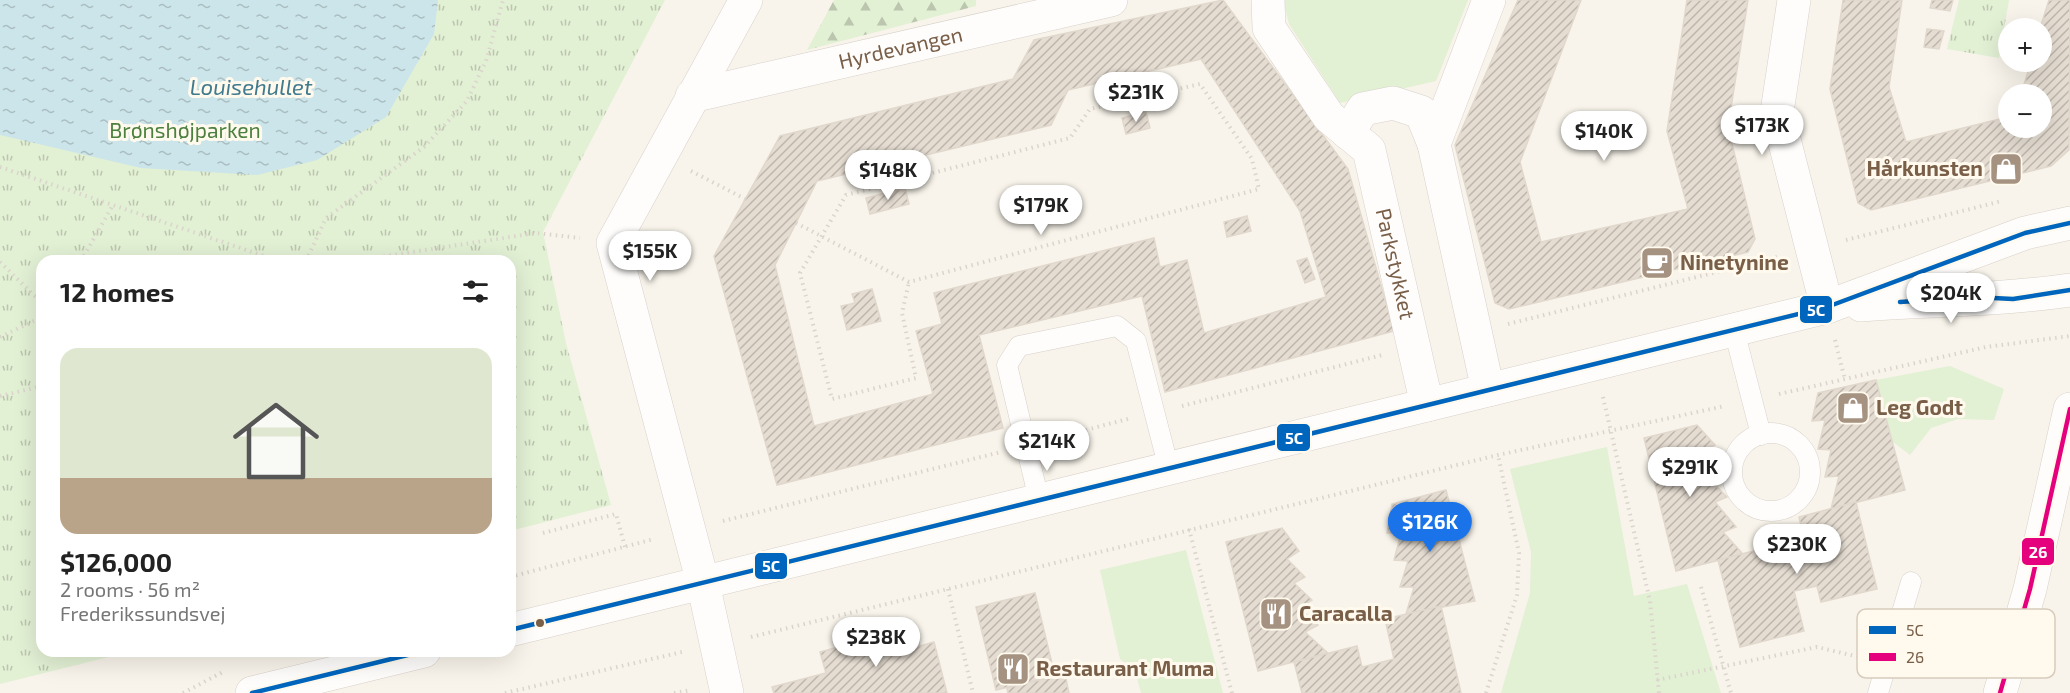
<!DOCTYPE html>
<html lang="en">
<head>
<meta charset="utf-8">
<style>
  :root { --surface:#fff; --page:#f6f6f6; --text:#222; --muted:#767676; --line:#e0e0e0; --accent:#1a73e8 }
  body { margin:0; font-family:"Exo 2",sans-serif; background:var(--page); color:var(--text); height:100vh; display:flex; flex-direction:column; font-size:22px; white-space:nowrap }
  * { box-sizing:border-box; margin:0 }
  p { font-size:20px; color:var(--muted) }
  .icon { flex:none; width:33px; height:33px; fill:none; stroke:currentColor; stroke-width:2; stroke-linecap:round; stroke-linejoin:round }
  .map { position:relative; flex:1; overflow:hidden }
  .sheet { position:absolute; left:36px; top:255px; width:480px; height:402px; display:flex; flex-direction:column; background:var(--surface); border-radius:18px; box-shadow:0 6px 24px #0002 }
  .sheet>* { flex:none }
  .buttons { position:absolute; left:1998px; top:18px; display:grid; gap:12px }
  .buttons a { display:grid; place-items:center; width:54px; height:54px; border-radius:50%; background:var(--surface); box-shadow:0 6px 24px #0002; font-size:30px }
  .price { position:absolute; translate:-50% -51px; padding:0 14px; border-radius:21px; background:#fff; color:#222; font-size:20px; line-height:39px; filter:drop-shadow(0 2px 3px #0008) }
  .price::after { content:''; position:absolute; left:50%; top:36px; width:18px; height:14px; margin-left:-9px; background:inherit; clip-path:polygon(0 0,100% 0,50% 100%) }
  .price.selected { background:var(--accent); color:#fff }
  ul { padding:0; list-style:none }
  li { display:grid; align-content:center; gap:12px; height:318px; padding:0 24px }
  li+li { border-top:2px solid var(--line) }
  li span { display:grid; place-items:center; height:186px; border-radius:18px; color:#555 }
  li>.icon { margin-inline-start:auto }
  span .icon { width:108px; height:108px; fill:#fffc; stroke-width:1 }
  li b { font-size:26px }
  h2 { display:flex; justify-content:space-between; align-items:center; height:72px; padding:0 24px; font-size:26px }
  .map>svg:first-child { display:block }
  .green { fill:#e2f0d4 }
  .forest { fill:url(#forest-firs) }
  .park { fill:url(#park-tufts) }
  .water { fill:url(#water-ripples) }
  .building { fill:url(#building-hatch); stroke:#e1d8cd; stroke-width:1.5; fill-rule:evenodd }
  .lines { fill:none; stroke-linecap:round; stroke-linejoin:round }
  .lane-casing { stroke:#d7d1c9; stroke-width:21 }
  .street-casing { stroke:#d7d1c9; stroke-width:34 }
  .secondary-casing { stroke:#d8d0c7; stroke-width:34 }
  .path { stroke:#dbd4cd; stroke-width:4; stroke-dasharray:1.5 4.5; stroke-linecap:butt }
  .lane { stroke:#fefdfc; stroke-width:20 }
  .street { stroke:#fefdfc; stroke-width:33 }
  .secondary { stroke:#fefdfc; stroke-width:33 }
  .bus-1-casing { stroke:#fffaed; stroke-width:9 }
  .bus-2-casing { stroke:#fffaed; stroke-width:9 }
  .bus-1 { stroke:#0065bd; stroke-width:4.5 }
  .bus-2 { stroke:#e5007d; stroke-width:4.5 }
  .bus-dot { fill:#795e48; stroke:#fffaed; stroke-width:2 }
  .labels { text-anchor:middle; stroke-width:6; stroke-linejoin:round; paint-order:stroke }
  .street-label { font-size:21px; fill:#795e48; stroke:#fffaed }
  .park-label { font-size:21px; fill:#4c803f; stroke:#fffaed }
  .poi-label { font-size:21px; font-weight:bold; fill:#795e48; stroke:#fffaed; text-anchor:start }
  .water-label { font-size:22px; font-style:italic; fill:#407a8e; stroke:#fffaed }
  .key { fill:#fffaed; stroke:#d7cbbc; stroke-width:1.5 }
  .key-label { font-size:16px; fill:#795e48 }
  .line-badge { stroke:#fffaed; stroke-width:2 }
  .badge-label { font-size:16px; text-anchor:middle; font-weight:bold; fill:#fff }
</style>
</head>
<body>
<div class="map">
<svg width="2070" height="693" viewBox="0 0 2070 693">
  <defs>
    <pattern id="forest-firs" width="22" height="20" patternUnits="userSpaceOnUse" patternTransform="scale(1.5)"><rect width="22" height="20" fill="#e2f0d4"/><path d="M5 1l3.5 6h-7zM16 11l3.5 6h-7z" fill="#bcc6ae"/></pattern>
    <pattern id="park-tufts" width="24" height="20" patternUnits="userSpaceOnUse" patternTransform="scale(1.5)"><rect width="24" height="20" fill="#e2f0d4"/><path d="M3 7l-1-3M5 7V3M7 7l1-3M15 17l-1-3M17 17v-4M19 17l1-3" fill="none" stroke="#bcc6ae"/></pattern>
    <pattern id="water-ripples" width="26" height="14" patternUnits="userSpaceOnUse" patternTransform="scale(1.5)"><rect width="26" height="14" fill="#cbe5ea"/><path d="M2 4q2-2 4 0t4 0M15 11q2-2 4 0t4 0" fill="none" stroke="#aabdc0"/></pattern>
    <pattern id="building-hatch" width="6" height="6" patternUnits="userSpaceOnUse" patternTransform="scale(1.5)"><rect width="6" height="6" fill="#e5ddd2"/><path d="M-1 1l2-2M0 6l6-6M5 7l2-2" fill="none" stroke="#beb6ac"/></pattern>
  </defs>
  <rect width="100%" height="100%" fill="#f8f4eb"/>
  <g class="green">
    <path d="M1283 0H1468L1436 81 1340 103 1289 24Z"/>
    <path d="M1950 366 2004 389 1994 420 1958 419 1931 428 1910 455 1893 442 1876 380Z"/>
    <path d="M1607 447 1634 596 1687 584 1721 693H1501L1530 593 1531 552 1510 469Z"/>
    <path d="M1186 550 1223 693H1141L1135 670 1120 659 1100 570Z"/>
  </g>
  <path class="forest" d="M834 0H976V6L807 50Z"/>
  <g class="park">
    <path d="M0 0H665L543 232 566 343 611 505 510 531V261H42V651H133L0 684Z"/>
    <path d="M1959 0H2009L1999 58 1947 49Z"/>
  </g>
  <path class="water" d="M0 0H438L434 34 386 117 317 160 257 175 141 168 0 135Z"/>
  <g class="building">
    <path d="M1223 0 1348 169 1394 331 1165 392 1142 296 979 335 1003 428 777 485 714 256 780 136 1013 79 1034 40ZM1201 59 1300 211 1326 297 1204 333 1187 260 1160 267 1154 238 934 293 942 324 916 331 933 394 814 426 775 265 817 181 1051 125 1068 90Z"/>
    <path d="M1518 0H1581L1520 162 1541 242 1688 209 1667 131 1687 0H1748L1728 127 1755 239 1748 252 1509 309 1495 303 1455 145Z"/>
    <path d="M1843 0H1902L1889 87 1906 142 2008 117V128H2042V94H2021L2031 62H2042L2040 28 2049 0H2070L2069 150 2051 166 1871 210 1858 203 1830 89Z"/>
    <path d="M1932 0H1953L1950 11 1930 8Z"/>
    <path d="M1927 29 1944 31 1939 49 1924 47Z"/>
    <path d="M1146 112 1150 128 1126 134 1122 118Z"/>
    <path d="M905 188 909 204 870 214 866 198Z"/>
    <path d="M1247 216 1251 231 1227 237 1224 222Z"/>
    <path d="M1307 258 1315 279 1305 283 1297 261Z"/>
    <path d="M872 289 881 321 847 330 841 306 855 303 852 294Z"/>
    <path d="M1876 380 1905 490 1831 509 1839 476 1825 477 1831 450 1818 449 1825 420 1812 421 1818 393Z"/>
    <path d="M1697 425 1715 445 1704 450 1720 470 1710 480 1727 497 1715 502 1736 527 1723 532 1743 554 1676 571 1644 438Z"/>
    <path d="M1446 490 1475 601 1406 614 1414 587H1400L1408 561 1394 560 1401 533H1387L1392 504Z"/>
    <path d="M1856 502 1877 589 1821 602 1817 586 1794 591 1804 631 1740 647 1718 560 1777 545 1782 562 1808 556 1799 517Z"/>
    <path d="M1282 528 1299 551 1287 559 1305 577 1294 583 1312 600 1299 608 1318 625 1305 632 1328 653 1258 671 1226 542Z"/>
    <path d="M1035 593 1055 676 996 690 976 607Z"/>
    <path d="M1441 606 1461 693H1302L1294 662 1357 646 1362 667 1394 659 1385 619Z"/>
    <path d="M914 626 920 646 934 642 947 693H774L772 687 826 673 820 652Z"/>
    <path d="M1065 674 1069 693H1008L1007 688Z"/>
  </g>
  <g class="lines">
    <defs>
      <g id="lane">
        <path d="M1734 330 1761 435"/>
        <circle cx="1771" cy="472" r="39"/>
        <path d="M1039 500 1007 365 1019 346 1117 326 1136 341 1169 469"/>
        <path d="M1878 693 1911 582"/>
      </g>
      <g id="street">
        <path id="s1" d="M1268 0 1269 28 1329 117 1369 150 1427 405"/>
        <path d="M1794 0 1777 112 1827 307"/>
        <path id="s2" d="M692 96 1111 0"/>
        <path d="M1348 133 1363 109 1393 103 1421 112 1434 144"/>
        <path d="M1488 390 1434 144 1489 0"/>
        <path d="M727 693 703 583 613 243 746 0"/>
      </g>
      <g id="secondary">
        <path d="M1861 305C1931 300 2001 300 2070 290"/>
        <path d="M510 630 1827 307 2025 233 2070 223"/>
        <path d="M252 693 424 651"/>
        <path d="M2000 693 2030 589 2070 409"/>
      </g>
    </defs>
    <use href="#lane" class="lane-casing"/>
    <use href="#street" class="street-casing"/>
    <use href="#secondary" class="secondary-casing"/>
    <g class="path">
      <path d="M0 167 279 261"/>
      <path d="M691 171 745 199"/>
      <path d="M796 223 909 282 1259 189 1252 159 1200 84 1090 109 1070 138 846 195 800 273 832 399 916 378 902 313 909 282"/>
      <path d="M1846 240 2002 201"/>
      <path d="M81 261 113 205"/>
      <path d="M306 261 326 218 424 147 467 101 486 61 503 0"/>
      <path d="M354 261 536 233 580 238"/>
      <path d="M0 262 42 303"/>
      <path d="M1508 324 1777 257"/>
      <path d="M0 337 42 317"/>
      <path d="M1835 340 1845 380"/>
      <path d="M1779 394 1986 347 2070 336"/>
      <path d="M0 396 42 386"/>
      <path d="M1603 397 1650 601 1659 693"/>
      <path d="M1182 406 1382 355"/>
      <path d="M1051 439 1128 419"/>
      <path d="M723 521 1001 452"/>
      <path d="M1189 529 1232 693"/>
      <path d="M543 533 616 514 625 547"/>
      <path d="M510 577 654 539"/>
      <path d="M1701 587 1731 693"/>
      <path d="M948 589 973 693"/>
      <path d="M751 637 1498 455 1725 406"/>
      <path d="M1657 680 1817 647 1859 657"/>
      <path d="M183 693 223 672"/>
      <path d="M505 693 682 652"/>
      <path d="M674 693 691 690"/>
      <path d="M1486 693 1517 595 1519 553 1498 455"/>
    </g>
    <use href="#lane" class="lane"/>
    <use href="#street" class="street"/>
    <use href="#secondary" class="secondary"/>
    <defs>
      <g id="bus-1">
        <path d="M1900 302 1974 297 2013 299 2070 290"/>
        <path d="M510 630 1827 307 2025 233 2070 223"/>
        <path d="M252 693 424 651"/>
      </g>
      <path id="bus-2" d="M2000 693 2030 589 2070 409"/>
    </defs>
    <use href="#bus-1" class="bus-1-casing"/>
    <use href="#bus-2" class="bus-2-casing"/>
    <use href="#bus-1" class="bus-1"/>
    <use href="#bus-2" class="bus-2"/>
  </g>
  <defs>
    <symbol id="shop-square" viewBox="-11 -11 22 22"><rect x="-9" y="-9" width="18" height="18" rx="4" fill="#a59281" stroke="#fffaed"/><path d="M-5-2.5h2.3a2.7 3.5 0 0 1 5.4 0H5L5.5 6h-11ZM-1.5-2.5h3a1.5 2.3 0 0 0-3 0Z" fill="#fff"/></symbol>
    <symbol id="cafe-square" viewBox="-11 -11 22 22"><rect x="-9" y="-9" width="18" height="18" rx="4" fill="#a59281" stroke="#fffaed"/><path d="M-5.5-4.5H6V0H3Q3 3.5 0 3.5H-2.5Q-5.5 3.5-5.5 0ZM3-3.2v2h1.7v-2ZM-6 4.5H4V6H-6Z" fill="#fff"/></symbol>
    <symbol id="restaurant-square" viewBox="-11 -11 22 22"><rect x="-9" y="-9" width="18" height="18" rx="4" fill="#a59281" stroke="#fffaed"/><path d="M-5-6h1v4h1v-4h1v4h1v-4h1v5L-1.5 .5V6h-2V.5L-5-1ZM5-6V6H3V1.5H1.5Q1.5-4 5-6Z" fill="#fff"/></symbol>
  </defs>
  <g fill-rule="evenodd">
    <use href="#shop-square" x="1987" y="150" width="38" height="38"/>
    <use href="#cafe-square" x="1638" y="244" width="38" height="38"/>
    <use href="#shop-square" x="1834" y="389" width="38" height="38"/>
    <use href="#restaurant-square" x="1257" y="595" width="38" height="38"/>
    <use href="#restaurant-square" x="994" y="650" width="38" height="38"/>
  </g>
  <circle class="bus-dot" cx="540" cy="623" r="5"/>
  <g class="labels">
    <g class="street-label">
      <text dy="7" stroke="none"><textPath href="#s2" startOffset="214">Hyrdevangen</textPath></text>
      <text dy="7" stroke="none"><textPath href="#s1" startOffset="304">Parkstykket</textPath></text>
    </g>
    <g class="park-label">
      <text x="185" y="138">Brønshøjparken</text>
    </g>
    <g class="poi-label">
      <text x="1983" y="176" text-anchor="end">Hårkunsten</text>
      <text x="1680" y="270">Ninetynine</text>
      <text x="1876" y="415">Leg Godt</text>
      <text x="1299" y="621">Caracalla</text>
      <text x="1036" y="676">Restaurant Muma</text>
    </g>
    <g class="water-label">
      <text x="251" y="95">Louisehullet</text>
    </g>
  </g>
  <rect x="1857" y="609" width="198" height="69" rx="9" class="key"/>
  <rect x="1869" y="626" width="27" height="8" fill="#0065bd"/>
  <rect x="1869" y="653" width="27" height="8" fill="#e5007d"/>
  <g class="key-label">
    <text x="1906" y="636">5C</text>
    <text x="1906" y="663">26</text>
  </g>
  <g class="line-badge">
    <rect x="1799" y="295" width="34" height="29" rx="6" fill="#0065bd"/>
    <rect x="1276" y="423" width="35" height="29" rx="6" fill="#0065bd"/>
    <rect x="2021" y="537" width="34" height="29" rx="6" fill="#e5007d"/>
    <rect x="754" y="552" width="34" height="28" rx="6" fill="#0065bd"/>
  </g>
  <g class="badge-label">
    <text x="1816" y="316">5C</text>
    <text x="1294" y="444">5C</text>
    <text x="2038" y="558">26</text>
    <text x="771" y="572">5C</text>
  </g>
</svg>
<div class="buttons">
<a>+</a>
<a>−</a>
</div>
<b class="price" style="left:1136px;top:123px">$231K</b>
<b class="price" style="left:1762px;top:156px">$173K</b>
<b class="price" style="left:1604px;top:162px">$140K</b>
<b class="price" style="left:888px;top:201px">$148K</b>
<b class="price" style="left:1041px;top:236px">$179K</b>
<b class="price" style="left:650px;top:282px">$155K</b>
<b class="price" style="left:1951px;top:324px">$204K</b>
<b class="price" style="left:1047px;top:472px">$214K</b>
<b class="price" style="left:1690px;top:498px">$291K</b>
<b class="price selected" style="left:1430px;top:553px">$126K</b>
<b class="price" style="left:1797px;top:575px">$230K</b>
<b class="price" style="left:876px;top:668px">$238K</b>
<section class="sheet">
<h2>12 homes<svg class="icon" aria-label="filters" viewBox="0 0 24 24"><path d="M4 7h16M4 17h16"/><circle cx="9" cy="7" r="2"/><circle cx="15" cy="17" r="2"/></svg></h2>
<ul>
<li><span style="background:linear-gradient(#dfe7d0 70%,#b9a48a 0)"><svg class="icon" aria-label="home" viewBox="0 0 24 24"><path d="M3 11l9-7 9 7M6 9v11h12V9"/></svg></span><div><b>$126,000</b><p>2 rooms · 56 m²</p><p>Frederikssundsvej</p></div></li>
</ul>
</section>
</div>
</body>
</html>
